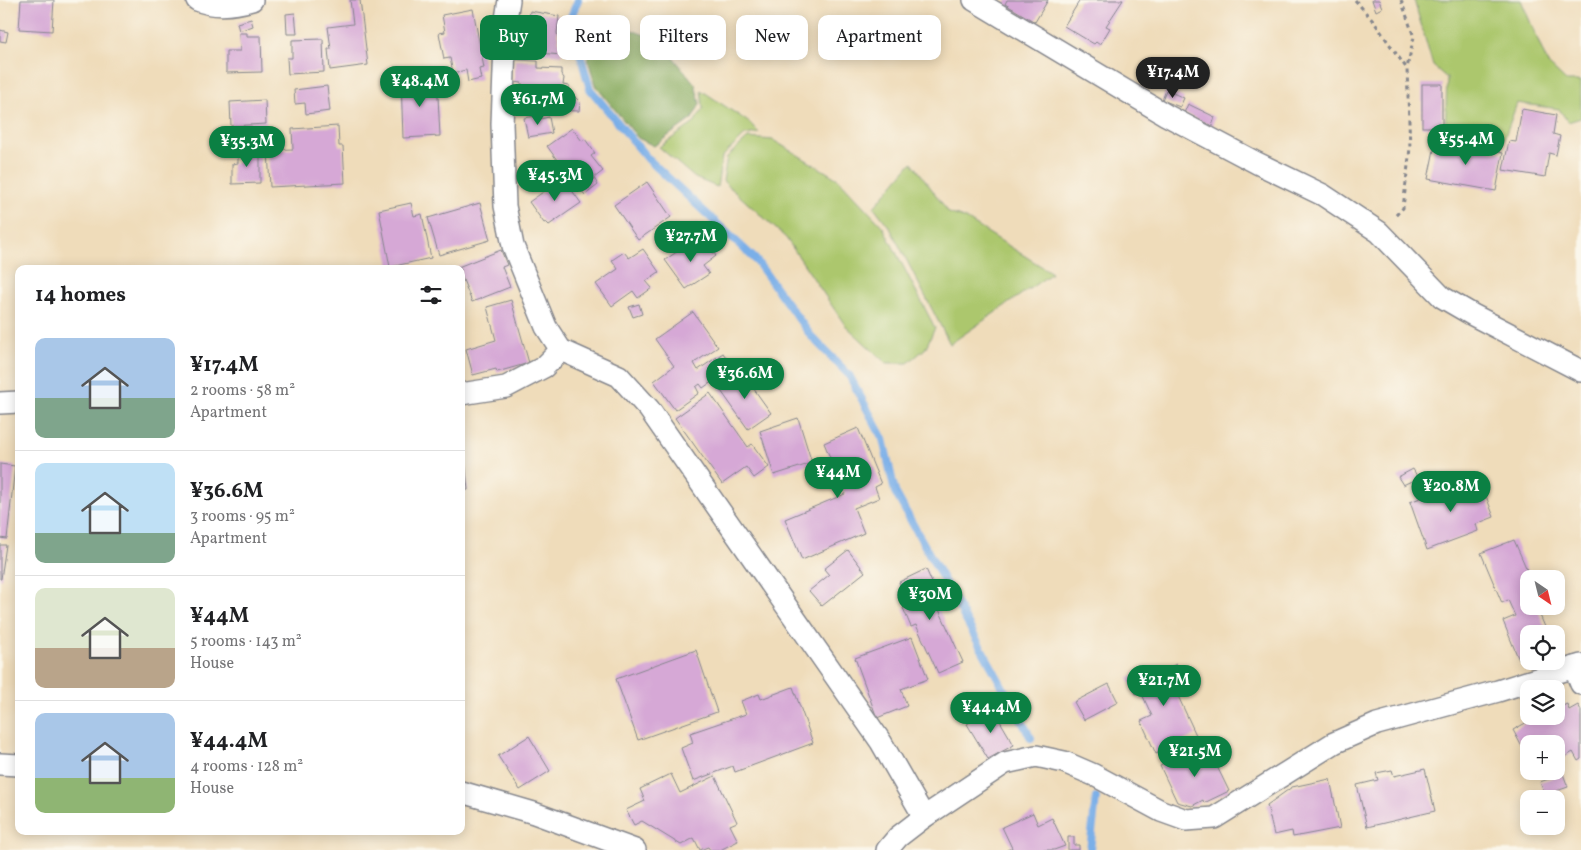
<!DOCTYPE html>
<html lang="en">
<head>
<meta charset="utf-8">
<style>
  :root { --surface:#fff; --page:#f6f6f6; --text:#202124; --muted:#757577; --line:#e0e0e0; --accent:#0b8043 }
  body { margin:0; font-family:Vollkorn,serif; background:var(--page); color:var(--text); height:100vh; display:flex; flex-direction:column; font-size:19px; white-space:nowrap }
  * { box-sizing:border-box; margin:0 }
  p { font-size:16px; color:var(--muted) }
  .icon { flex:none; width:28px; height:28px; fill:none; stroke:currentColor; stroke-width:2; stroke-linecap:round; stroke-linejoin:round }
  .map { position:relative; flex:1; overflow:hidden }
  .side { position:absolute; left:15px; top:265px; width:450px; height:570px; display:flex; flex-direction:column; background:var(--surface); border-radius:10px; box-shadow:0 2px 12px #0003 }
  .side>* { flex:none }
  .top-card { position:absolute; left:480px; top:15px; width:475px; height:45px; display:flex; gap:10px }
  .needle { width:32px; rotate:145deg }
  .tools { position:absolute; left:1520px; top:570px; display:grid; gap:10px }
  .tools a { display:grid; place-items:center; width:45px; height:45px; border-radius:10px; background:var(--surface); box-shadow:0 2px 12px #0003; font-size:25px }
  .price { position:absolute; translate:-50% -42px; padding:0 11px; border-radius:18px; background:var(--accent); color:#fff; font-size:16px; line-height:32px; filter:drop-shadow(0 1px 2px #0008) }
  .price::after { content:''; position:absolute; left:50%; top:30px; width:15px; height:11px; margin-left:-8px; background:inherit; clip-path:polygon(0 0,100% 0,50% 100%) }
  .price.on { background:#222; color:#fff }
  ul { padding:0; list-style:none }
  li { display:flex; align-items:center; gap:15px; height:125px; padding:0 20px }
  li+li { border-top:1px solid var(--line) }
  li span { display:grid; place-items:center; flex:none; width:140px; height:100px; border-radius:10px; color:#555 }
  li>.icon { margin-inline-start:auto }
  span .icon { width:60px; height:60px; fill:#fffc; stroke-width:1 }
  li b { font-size:21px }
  h2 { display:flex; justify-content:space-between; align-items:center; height:60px; padding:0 20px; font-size:21px }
  .chip { padding:0 18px; border-radius:10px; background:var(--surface); box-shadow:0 2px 12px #0003; font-size:18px; line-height:45px }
  .chip.on { background:var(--accent); color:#fff }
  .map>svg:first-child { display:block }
  .green { fill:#acc76d; stroke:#647b66 }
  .forest { fill:#89ac60; stroke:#526e5f }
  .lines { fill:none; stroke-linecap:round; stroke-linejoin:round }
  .stream { stroke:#7aafe8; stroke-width:8 }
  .building { fill:#d6a8d6 }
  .minor-casing { stroke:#85868c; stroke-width:24 }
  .path { stroke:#85868c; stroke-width:3; stroke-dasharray:4 4; stroke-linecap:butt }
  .minor { stroke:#fff; stroke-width:21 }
</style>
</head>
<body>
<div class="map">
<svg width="1581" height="850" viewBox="0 0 1581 850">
  <rect width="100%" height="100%" fill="#fbf7ec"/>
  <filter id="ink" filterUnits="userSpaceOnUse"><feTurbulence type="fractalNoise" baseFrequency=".02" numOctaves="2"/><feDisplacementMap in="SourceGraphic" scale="10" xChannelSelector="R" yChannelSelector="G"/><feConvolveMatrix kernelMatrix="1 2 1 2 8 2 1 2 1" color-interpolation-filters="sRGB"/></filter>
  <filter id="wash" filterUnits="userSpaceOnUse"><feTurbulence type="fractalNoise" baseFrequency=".0096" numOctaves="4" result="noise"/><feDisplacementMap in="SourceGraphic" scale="20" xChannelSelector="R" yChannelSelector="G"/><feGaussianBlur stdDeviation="1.12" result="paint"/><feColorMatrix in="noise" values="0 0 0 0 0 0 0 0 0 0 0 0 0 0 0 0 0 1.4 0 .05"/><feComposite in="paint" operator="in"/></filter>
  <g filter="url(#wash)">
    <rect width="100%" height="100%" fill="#efdcba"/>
    <g class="green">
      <path d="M1414 0H1521L1548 64 1566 81H1581V118L1568 122 1559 109 1517 103 1502 145 1445 137 1447 78 1433 66Z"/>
      <path d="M701 90 750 123 759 133 745 135 722 157 717 187 695 178 659 147 693 124 703 109Z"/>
      <path d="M748 138 773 140 838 179 883 227 935 328 925 349 908 363H886L845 325 786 238 723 181 727 157Z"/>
      <path d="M912 162 949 213 966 219 1052 273 950 344 890 228 874 207Z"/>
    </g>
    <path class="forest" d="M597 21 619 25 660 41 695 84 700 104 692 119 654 146 638 138 595 85 581 32Z"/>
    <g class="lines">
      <g class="stream">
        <path d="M578 0 570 19 590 89 648 159 755 259 811 336 849 375 883 439 895 492 1031 738"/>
        <path d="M1090 850 1096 798"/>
      </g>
    </g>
    <g id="blocks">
      <g class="building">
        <path d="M21 0H54L52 31 19 29Z"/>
        <path d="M350 0H360L368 65 330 70 328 49H331L328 27 353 24Z"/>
        <path d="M1007 0H1048L1035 22 1005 4Z"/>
        <path d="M1080 0H1123L1106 26 1110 28 1100 45 1096 42 1094 44 1064 26Z"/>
        <path d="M1372 0H1379L1382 8 1376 11Z"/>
        <path d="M473 9 484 68 479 69 481 79 468 82 466 70 453 73 450 58 444 59 439 33 445 32 442 15Z"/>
        <path d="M530 11 559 16 557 33 562 55 515 51 516 37 522 38 525 17 529 18Z"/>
        <path d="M295 13 297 34H287L286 14Z"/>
        <path d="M251 19 253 26 239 31 237 23Z"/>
        <path d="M0 30 8 32 6 42 0 41Z"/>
        <path d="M239 33H247V36H261L262 72 226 73V51H240Z"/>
        <path d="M323 39 324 72 288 74 287 58H292V40Z"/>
        <path d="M515 60 538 61V68L561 69V74L564 78 563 85 569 86V91L580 102 579 111 521 109 522 83 514 82Z"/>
        <path d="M437 77 440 136 403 138 401 79Z"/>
        <rect x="1422" y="84" width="20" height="43"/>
        <path d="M327 86 330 111 306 114 305 103 295 104 294 90Z"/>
        <path d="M1166 90 1184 98 1180 107 1162 100Z"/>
        <path d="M265 100 266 124 231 126 230 102Z"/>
        <path d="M1188 104 1215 117 1212 126 1184 113Z"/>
        <path d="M1522 109 1556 115 1553 134 1560 136 1556 155 1549 153 1545 177 1503 170 1509 141 1516 142Z"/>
        <path d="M535 116 536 120 549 117 552 133 528 137 524 118Z"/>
        <path d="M338 126 339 146H343L345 183 270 187 268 150 293 149 292 129Z"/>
        <path d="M572 128 582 141 585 139 595 153 591 156 603 171 594 178 598 185 585 195 580 188 578 189 547 146Z"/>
        <path d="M1436 140 1503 153 1496 191 1428 179Z"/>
        <path d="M260 150V183L232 184V164L238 163V151Z"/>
        <path d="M563 178 581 203 549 225 546 222 544 223 529 202Z"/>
        <path d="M647 182 671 217 638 240 614 205Z"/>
        <path d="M411 203 414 216 422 214 431 258 390 267 379 210Z"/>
        <path d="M480 203 490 240 439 255 428 218Z"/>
        <path d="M696 223 702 232 695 237 689 228Z"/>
        <path d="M704 239 716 256 703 266 709 274 686 289 665 260 691 242 694 247Z"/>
        <path d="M643 249 659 272 646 281 652 288 638 298 633 291 612 306 596 284 618 269 612 260 624 252 629 258Z"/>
        <path d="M501 250 507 265 502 267 510 287 472 302 461 275V269H459L458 267Z"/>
        <path d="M511 300 529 363 497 372 496 369 473 375 466 349 496 340 487 307Z"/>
        <path d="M639 304 642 314 633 317 629 307Z"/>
        <path d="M693 312 718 347 694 363 698 370 723 353 733 367 703 388 700 384 696 387 699 393 675 410 654 381 674 366 655 339Z"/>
        <path d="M741 371 771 413 748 429 719 388Z"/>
        <path d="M710 393 748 447 752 444 769 467 754 478 746 467 722 484 675 418Z"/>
        <path d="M798 418 812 463 774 475 760 431Z"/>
        <path d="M858 428 881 484 875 487 879 498 854 508 864 533 802 560 785 519 845 494 824 443Z"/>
        <path d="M461 461H465L468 490 461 491Z"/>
        <path d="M0 464 15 466 7 539 0 538Z"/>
        <path d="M1413 469 1418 478 1403 485 1398 477Z"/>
        <path d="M1464 481 1466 488 1481 483 1494 517 1476 524 1478 531 1427 550 1410 502Z"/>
        <path d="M1514 540 1531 579H1529V606H1536L1548 634H1529V656L1519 660 1503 621 1515 616 1508 600 1502 603 1481 553Z"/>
        <path d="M0 545H6L1 579H0Z"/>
        <path d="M848 550 865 572 822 606 809 591 829 575 824 569Z"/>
        <path d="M926 569 940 601 936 603 963 662 938 673 916 625 911 627 903 608 910 606 899 582Z"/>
        <path d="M912 637 928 679 901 689 907 706 877 718 855 658Z"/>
        <path d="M696 650 717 712 638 740 616 679Z"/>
        <path d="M1176 664 1189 691 1178 696 1196 735 1156 754 1141 721 1152 716 1141 692 1136 694 1128 678 1148 669 1152 676Z"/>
        <path d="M1109 684 1118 702 1084 720 1074 702Z"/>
        <path d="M793 687 813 743 735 772 733 766 693 781 681 748 693 743 690 733 746 714 741 701 759 694 761 699Z"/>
        <path d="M1567 704 1569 710 1578 705 1581 710V759L1578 761 1573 752 1565 757 1560 748 1556 750V744H1529V760L1513 730 1538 716 1542 722 1556 716V709Z"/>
        <path d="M993 709 1014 745 988 759 967 724Z"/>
        <path d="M529 736 550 771 520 790 498 756Z"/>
        <path d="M1207 746 1229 791 1204 803 1203 800 1192 806 1177 802 1160 766Z"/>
        <path d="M1425 769 1435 811 1367 827 1357 785 1378 780 1376 773 1392 770 1394 776Z"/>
        <path d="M671 774 680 793 715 776 737 822 730 825 738 841 720 850H710L708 847 700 850 694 838 681 845 642 821 634 825 626 810 645 801 640 789Z"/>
        <path d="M1563 774 1568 787 1545 795 1540 782Z"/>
        <path d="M1330 779 1340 828 1293 837 1292 831 1274 835 1267 805 1292 787Z"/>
        <path d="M1033 813 1038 825 1052 818 1065 846 1054 850H1007L1012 848 1002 827Z"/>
        <path d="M1068 837H1074V845H1079V850H1068Z"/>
      </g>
    </g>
  </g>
  <g filter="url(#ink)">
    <use href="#blocks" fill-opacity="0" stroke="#85868c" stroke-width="1"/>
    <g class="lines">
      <defs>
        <g id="minor">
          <path d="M197 0C214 7 235 5 252 0"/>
          <path d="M509 0 506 19 502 124 505 206 513 246 546 327 561 350 619 376 649 409 881 742 924 817"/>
          <path d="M974 0 1166 115 1257 163 1323 195 1379 232 1442 297 1473 315 1581 371"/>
          <path d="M461 394 506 387 544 367 561 350"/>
          <path d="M0 403 19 402"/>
          <path d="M1574 667 1581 684"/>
          <path d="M0 764 19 765"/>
          <path d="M461 792 534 813 635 850"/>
          <path d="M887 850 898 837 924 817 1005 763 1036 756 1064 762 1094 775 1161 811 1186 820 1214 818 1334 743 1377 724 1498 691 1581 665"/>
        </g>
      </defs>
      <use href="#minor" class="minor-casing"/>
      <g class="path">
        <path d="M1355 0 1374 22 1407 69 1410 148 1403 208 1394 217"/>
        <path d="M1401 0 1414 37 1407 68"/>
      </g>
      <use href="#minor" class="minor"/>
    </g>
  </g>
</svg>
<div class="tools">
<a><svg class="needle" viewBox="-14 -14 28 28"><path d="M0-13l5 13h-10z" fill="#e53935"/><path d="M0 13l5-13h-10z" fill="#757577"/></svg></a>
<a><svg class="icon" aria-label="locate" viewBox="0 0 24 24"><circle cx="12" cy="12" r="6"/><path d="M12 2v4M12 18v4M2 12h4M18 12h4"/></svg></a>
<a><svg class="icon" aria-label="layers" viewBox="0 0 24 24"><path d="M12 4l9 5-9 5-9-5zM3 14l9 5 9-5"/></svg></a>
<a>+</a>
<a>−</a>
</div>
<b class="price on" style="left:1173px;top:99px">¥17.4M</b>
<b class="price" style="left:420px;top:108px">¥48.4M</b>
<b class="price" style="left:538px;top:126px">¥61.7M</b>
<b class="price" style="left:1466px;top:166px">¥55.4M</b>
<b class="price" style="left:247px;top:168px">¥35.3M</b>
<b class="price" style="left:555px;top:202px">¥45.3M</b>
<b class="price" style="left:691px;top:263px">¥27.7M</b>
<b class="price" style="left:745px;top:400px">¥36.6M</b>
<b class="price" style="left:838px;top:499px">¥44M</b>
<b class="price" style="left:1451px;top:513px">¥20.8M</b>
<b class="price" style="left:930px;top:621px">¥30M</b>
<b class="price" style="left:1164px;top:707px">¥21.7M</b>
<b class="price" style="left:991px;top:734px">¥44.4M</b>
<b class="price" style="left:1195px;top:778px">¥21.5M</b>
<div class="top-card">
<a class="chip on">Buy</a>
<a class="chip">Rent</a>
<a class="chip">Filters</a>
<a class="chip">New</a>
<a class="chip">Apartment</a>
</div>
<section class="side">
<h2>14 homes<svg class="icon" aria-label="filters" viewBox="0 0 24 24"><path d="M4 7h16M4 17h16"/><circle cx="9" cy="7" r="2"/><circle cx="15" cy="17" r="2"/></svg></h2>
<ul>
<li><span style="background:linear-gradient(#a9c7e8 60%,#7fa58c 0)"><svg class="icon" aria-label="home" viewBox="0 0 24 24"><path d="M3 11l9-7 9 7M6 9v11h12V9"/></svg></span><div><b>¥17.4M</b><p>2 rooms · 58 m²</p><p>Apartment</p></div></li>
<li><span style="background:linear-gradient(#bfe0f5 70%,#7fa58c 0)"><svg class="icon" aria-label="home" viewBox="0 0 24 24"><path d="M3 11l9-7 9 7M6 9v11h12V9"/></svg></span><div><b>¥36.6M</b><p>3 rooms · 95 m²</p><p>Apartment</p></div></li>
<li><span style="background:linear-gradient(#dfe7d0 60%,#b9a48a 0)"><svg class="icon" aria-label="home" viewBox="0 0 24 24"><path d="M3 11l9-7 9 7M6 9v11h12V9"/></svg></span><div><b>¥44M</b><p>5 rooms · 143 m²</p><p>House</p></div></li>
<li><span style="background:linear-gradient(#a9c7e8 65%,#8fb573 0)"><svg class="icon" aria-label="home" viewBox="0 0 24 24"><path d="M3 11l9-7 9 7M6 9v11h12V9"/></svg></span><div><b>¥44.4M</b><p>4 rooms · 128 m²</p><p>House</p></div></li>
</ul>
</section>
</div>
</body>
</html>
